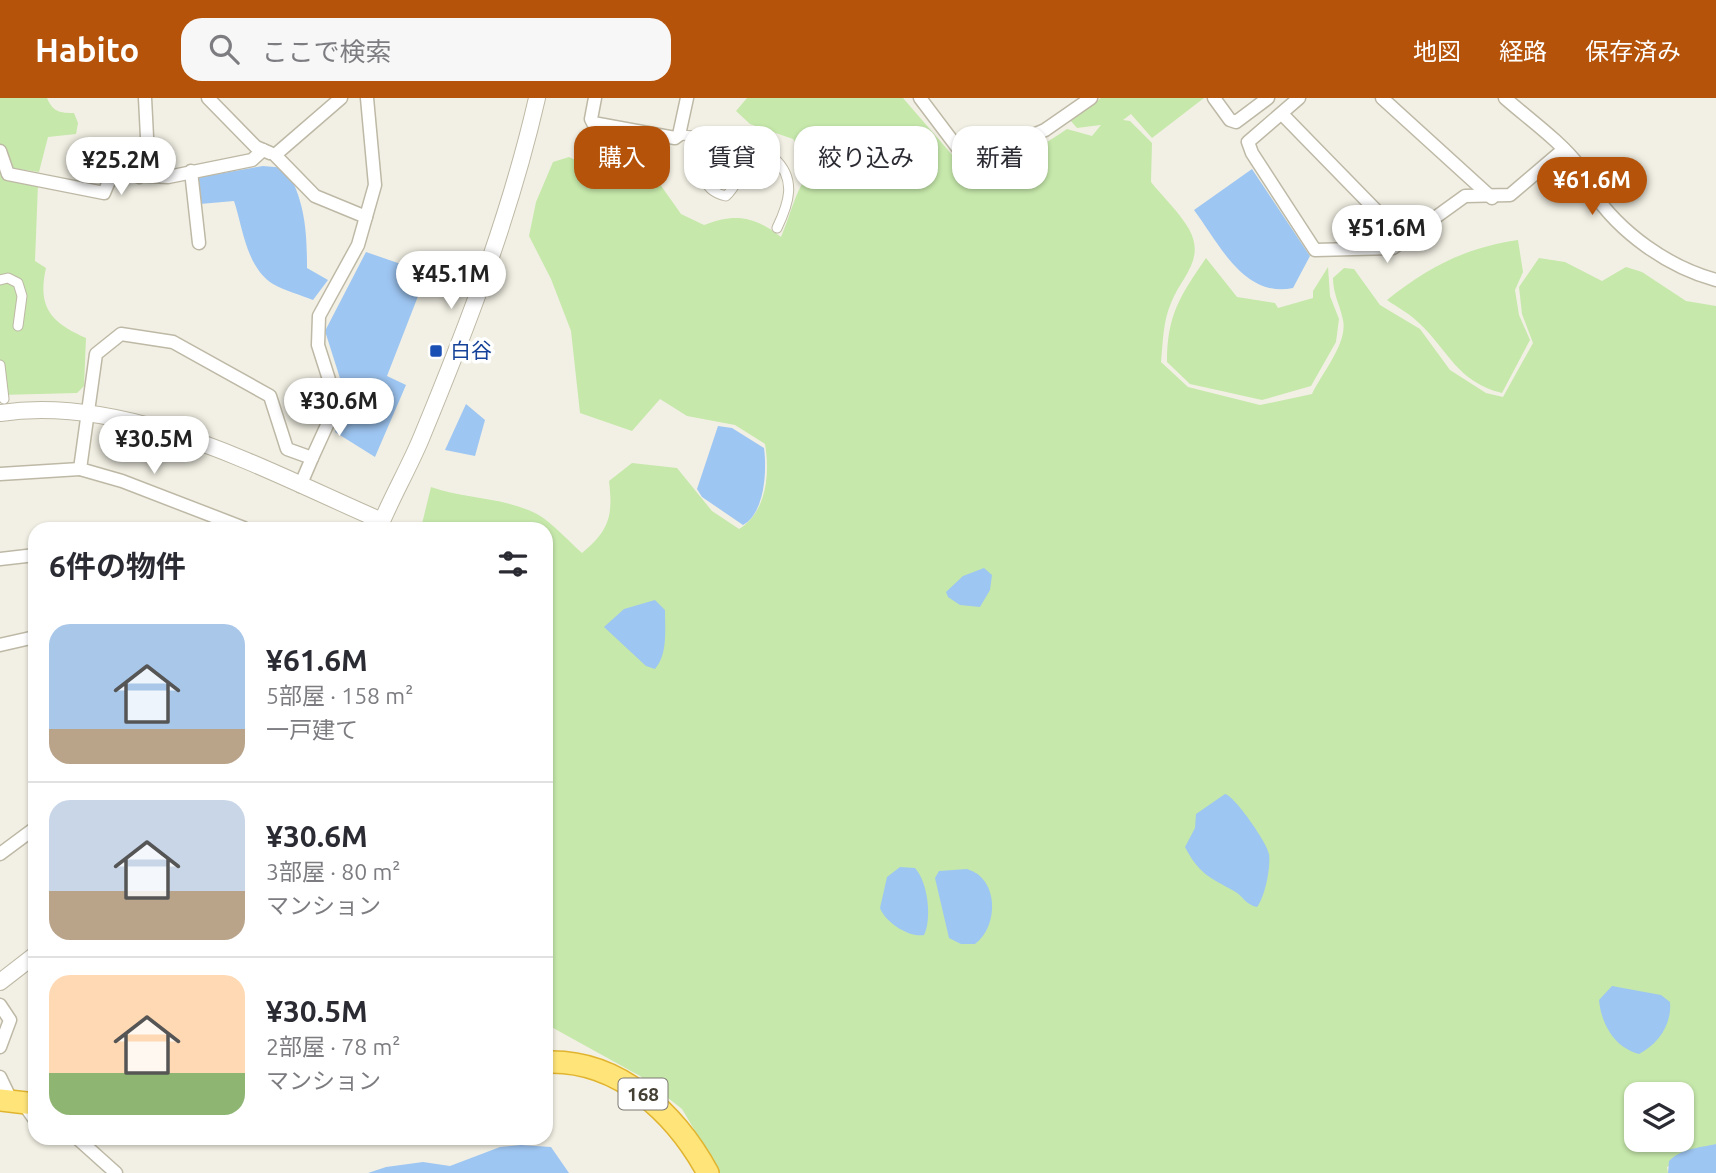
<!DOCTYPE html>
<html lang="ja">
<head>
<meta charset="utf-8">
<style>
  :root { --surface:#fff; --page:#f7f7f7; --text:#2b2b33; --muted:#7c7c81; --line:#e1e1e2; --accent:#b45309 }
  body { margin:0; font-family:Ubuntu,"Noto Sans JP",sans-serif; background:var(--page); color:var(--text); height:100vh; display:flex; flex-direction:column; font-size:26px; white-space:nowrap }
  * { box-sizing:border-box; margin:0 }
  p { font-size:23px; color:var(--muted) }
  .icon { flex:none; width:38px; height:38px; fill:none; stroke:currentColor; stroke-width:2; stroke-linecap:round; stroke-linejoin:round }
  .map { position:relative; flex:1; overflow:hidden }
  .sheet { position:absolute; left:28px; top:424px; width:525px; height:623px; display:flex; flex-direction:column; background:var(--surface); border-radius:21px; box-shadow:0 2px 5px #0004 }
  .sheet>* { flex:none }
  .banner { position:absolute; left:574px; top:28px; width:665px; height:63px; display:flex; gap:14px }
  .fabs { position:absolute; left:1624px; top:984px; display:grid; gap:14px }
  .fabs a { display:grid; place-items:center; width:70px; height:70px; border-radius:14px; background:var(--surface); box-shadow:0 2px 5px #0004; font-size:35px }
  .price { position:absolute; translate:-50% -60px; padding:0 16px; border-radius:24px; background:#fff; color:#222; font-size:23px; line-height:46px; filter:drop-shadow(0 2px 4px #0008) }
  .price::after { content:''; position:absolute; left:50%; top:42px; width:21px; height:16px; margin-left:-10px; background:inherit; clip-path:polygon(0 0,100% 0,50% 100%) }
  .price.current { background:var(--accent); color:#fff }
  ul { padding:0; list-style:none }
  li { display:flex; align-items:center; gap:21px; height:175px; padding:0 21px }
  li+li { border-top:2px solid var(--line) }
  li span { display:grid; place-items:center; flex:none; width:196px; height:140px; border-radius:21px; color:#555 }
  li>.icon { margin-inline-start:auto }
  span .icon { width:84px; height:84px; fill:#fffc; stroke-width:1 }
  li b { font-size:30px }
  h2 { display:flex; justify-content:space-between; align-items:center; height:84px; padding:0 21px; font-size:30px }
  .pill { padding:0 24px; border-radius:21px; background:var(--surface); box-shadow:0 2px 5px #0004; font-size:24px; line-height:63px }
  .pill.current { background:var(--accent); color:#fff }
  header { display:flex; align-items:center; gap:42px; box-sizing:border-box; height:98px; padding:0 35px; background:var(--accent); color:#fff }
  header strong { font-size:33px }
  nav { display:flex; gap:38px; margin-inline-start:auto; font-size:24px }
  .search { width:490px; height:63px; background:var(--page); display:flex; align-items:center; gap:18px; box-sizing:border-box; padding:0 24px; border-radius:21px; color:var(--muted); font-size:26px }
  .map>svg:first-child { display:block }
  .green { fill:#c6e8ab; fill-rule:evenodd }
  .water { fill:#9ec6f2 }
  .lines { fill:none; stroke-linecap:round; stroke-linejoin:round }
  .pedestrian-casing { stroke:#beb9a6; stroke-width:11 }
  .minor-casing { stroke:#beb9a6; stroke-width:15 }
  .tertiary-casing { stroke:#beb9a6; stroke-width:18 }
  .trunk-casing { stroke:#e1b42f; stroke-width:24 }
  .pedestrian { stroke:#fff; stroke-width:9 }
  .minor { stroke:#fff; stroke-width:12 }
  .tertiary { stroke:#fff; stroke-width:16 }
  .trunk { stroke:#ffe479; stroke-width:21 }
  .transit-dot { fill:#1a4fb4; stroke:#fff; stroke-width:2.5 }
  .labels { text-anchor:middle; stroke-width:7; stroke-linejoin:round; paint-order:stroke }
  .shield { fill:#fff; stroke:#7d7971; stroke-width:2 }
  .shield-label { font-size:19px; font-weight:bold; fill:#454034 }
  .transit-label { font-size:21px; fill:#164399; stroke:#fff; text-anchor:start }
</style>
</head>
<body>
<header>
<strong>Habito</strong>
<div class="search"><svg class="icon" aria-label="search" viewBox="0 0 24 24"><circle cx="10" cy="10" r="6"/><path d="M15 15l6 6"/></svg>ここで検索</div>
<nav><a>地図</a><a>経路</a><a>保存済み</a></nav>
</header>
<div class="map">
<svg width="1716" height="1075" viewBox="0 0 1716 1075">
  <rect width="100%" height="100%" fill="#f2f0e4"/>
  <g class="green">
    <path d="M0 0H47C53 14 60 15 74 15L78 25 76 36 48 39 39 74 12 70 8 56 0 46Z"/>
    <path d="M747 0H903L967 74C1005 70 1036 52 1067 31L1092 38 1101 27 1077 30 1070 22 1101 0H1204L1152 40 1131 16 1123 22 1130 23 1152 45 1151 84C1163 99 1179 114 1189 131 1206 162 1181 179 1171 205 1163 223 1163 244 1161 264L1188 289 1260 307 1312 296C1322 275 1348 245 1343 222 1340 207 1333 196 1333 180L1344 170 1354 171 1380 207 1420 231 1450 272 1486 295 1503 299 1533 245 1522 216 1519 189 1539 160 1565 164 1602 183 1626 169 1642 174 1686 203 1716 208V1046L1667 1069 1668 1075H720L682 1011 640 978 546 926V430H421L431 389C465 401 504 399 537 416 553 425 568 443 582 455 610 432 613 417 609 383L632 365 677 370 712 413 739 431C767 414 770 375 765 346L735 327 687 318 660 301 632 333 580 315 571 233 551 181 529 138 536 104 553 64 569 59 590 69 657 82 681 116 704 127C735 115 754 118 781 139 791 116 796 89 813 70L793 41 750 26 736 13ZM1636 996H1682V1041H1636Z"/>
    <path d="M0 66 38 86 35 163 46 170C37 209 51 225 86 240L84 288 77 295 0 297Z"/>
    <path d="M1518 142 1523 174 1515 192 1519 217 1530 242 1502 295C1457 284 1449 253 1419 225 1410 216 1397 209 1387 202 1428 169 1465 150 1518 142Z"/>
    <path d="M1206 160 1237 199 1275 205 1278 210 1313 200V193L1328 169 1330 198 1339 221 1336 244 1311 288 1262 302 1190 286 1167 264C1167 217 1180 198 1206 160Z"/>
  </g>
  <g class="water">
    <path d="M263 68 286 70C305 104 307 132 307 170L328 182 313 202C301 197 285 193 273 186 246 169 243 130 234 103L200 106 194 80Z"/>
    <path d="M1252 71 1310 158 1293 190C1244 200 1220 147 1194 112Z"/>
    <path d="M366 154 427 175 387 278 406 287 375 359 335 334 345 307V296L325 233Z"/>
    <path d="M466 306 485 322 475 358 445 352Z"/>
    <path d="M718 328 732 330 764 350C767 372 765 415 743 427L702 399 697 391Z"/>
    <path d="M984 470 992 477 990 492 980 509 960 507 948 499 946 494 963 478Z"/>
    <path d="M655 502 665 512C665 532 668 556 655 571L646 568 604 529 624 511Z"/>
    <path d="M1225 696C1234 697 1268 746 1269 756 1271 769 1265 799 1257 809 1246 807 1243 798 1234 793 1209 779 1199 776 1185 749L1195 730 1196 716Z"/>
    <path d="M900 769 915 770C928 784 932 821 924 837 909 840 885 824 880 810L887 779Z"/>
    <path d="M967 771C999 780 999 828 975 846H961L949 840 935 780 939 773Z"/>
    <path d="M1612 888 1661 897 1670 904C1672 927 1658 946 1639 956 1615 950 1601 926 1599 902Z"/>
    <path d="M1716 1046V1075H1668L1669 1063C1682 1050 1699 1050 1716 1046Z"/>
    <path d="M521 1047 551 1049 569 1075H368L386 1069 423 1064 450 1068 500 1049Z"/>
  </g>
  <g class="lines">
    <defs>
      <g id="pedestrian">
        <path d="M679 37 696 38 705 46C706 70 696 91 726 98 737 88 742 71 753 60H774C797 81 789 105 777 130"/>
        <path d="M0 182 8 180 18 185 22 198 18 228"/>
        <path d="M0 267 4 301"/>
      </g>
      <g id="minor">
        <path d="M208 0 256 49 270 55"/>
        <path d="M341 0 275 57 315 98 366 119"/>
        <path d="M595 0 591 21 593 25 675 40 679 37 687 0"/>
        <path d="M920 0 966 61 973 63 1045 32 1091 0"/>
        <path d="M1214 0 1230 22 1236 24 1268 0"/>
        <path d="M1299 0 1248 44 1252 55 1315 152 1393 150 1465 98 1510 97 1564 51"/>
        <path d="M1382 0 1492 100"/>
        <path d="M1505 0C1530 22 1560 43 1580 69 1585 76 1587 86 1592 93 1620 135 1668 169 1716 182"/>
        <path d="M1282 16 1405 142"/>
        <path d="M0 53 8 76 104 95 112 76 168 79 252 62 263 52"/>
        <path d="M191 73 199 145"/>
        <path d="M139 79 147 39 145 0"/>
        <path d="M0 376 80 371"/>
        <path d="M300 388 312 360"/>
        <path d="M244 430 122 383 80 371 96 256 121 236 173 244 270 298 287 351 312 360 333 314 332 291 318 247 319 218 358 147 375 87 367 0"/>
        <path d="M0 461 35 457"/>
        <path d="M0 547 35 539"/>
        <path d="M0 756 35 730"/>
        <path d="M0 907 10 922 0 949"/>
        <path d="M0 979 12 1004"/>
        <path d="M23 1005 35 1022"/>
        <path d="M77 1040 116 1075"/>
      </g>
      <g id="tertiary">
        <path d="M0 315C130 296 266 373 382 423"/>
        <path d="M379 430C391 401 407 373 420 343 466 232 510 118 537 0"/>
        <path d="M0 884 35 857"/>
      </g>
      <g id="trunk">
        <path d="M546 964C619 961 676 1016 708 1075"/>
        <path d="M0 1002 35 1006"/>
      </g>
    </defs>
    <use href="#pedestrian" class="pedestrian-casing"/>
    <use href="#minor" class="minor-casing"/>
    <use href="#tertiary" class="tertiary-casing"/>
    <use href="#trunk" class="trunk-casing"/>
    <use href="#pedestrian" class="pedestrian"/>
    <use href="#minor" class="minor"/>
    <use href="#tertiary" class="tertiary"/>
    <use href="#trunk" class="trunk"/>
  </g>
  <rect class="transit-dot" x="429" y="246" width="14" height="14" rx="3.5"/>
  <g class="labels">
    <rect class="shield" x="618.5" y="980.5" width="49" height="31" rx="5"/>
    <g class="shield-label">
      <text x="643" y="1003">168</text>
    </g>
    <g class="transit-label">
      <text x="450" y="260">白谷</text>
    </g>
  </g>
</svg>
<div class="fabs">
<a><svg class="icon" aria-label="layers" viewBox="0 0 24 24"><path d="M12 4l9 5-9 5-9-5zM3 14l9 5 9-5"/></svg></a>
</div>
<b class="price" style="left:121px;top:99px">¥25.2M</b>
<b class="price current" style="left:1592px;top:119px">¥61.6M</b>
<b class="price" style="left:1387px;top:167px">¥51.6M</b>
<b class="price" style="left:451px;top:213px">¥45.1M</b>
<b class="price" style="left:339px;top:340px">¥30.6M</b>
<b class="price" style="left:154px;top:378px">¥30.5M</b>
<div class="banner">
<a class="pill current">購入</a>
<a class="pill">賃貸</a>
<a class="pill">絞り込み</a>
<a class="pill">新着</a>
</div>
<section class="sheet">
<h2>6件の物件<svg class="icon" aria-label="filters" viewBox="0 0 24 24"><path d="M4 7h16M4 17h16"/><circle cx="9" cy="7" r="2"/><circle cx="15" cy="17" r="2"/></svg></h2>
<ul>
<li><span style="background:linear-gradient(#a9c7e8 75%,#b9a48a 0)"><svg class="icon" aria-label="home" viewBox="0 0 24 24"><path d="M3 11l9-7 9 7M6 9v11h12V9"/></svg></span><div><b>¥61.6M</b><p>5部屋 · 158 m²</p><p>一戸建て</p></div></li>
<li><span style="background:linear-gradient(#c9d6e8 65%,#b9a48a 0)"><svg class="icon" aria-label="home" viewBox="0 0 24 24"><path d="M3 11l9-7 9 7M6 9v11h12V9"/></svg></span><div><b>¥30.6M</b><p>3部屋 · 80 m²</p><p>マンション</p></div></li>
<li><span style="background:linear-gradient(#ffd9b3 70%,#8fb573 0)"><svg class="icon" aria-label="home" viewBox="0 0 24 24"><path d="M3 11l9-7 9 7M6 9v11h12V9"/></svg></span><div><b>¥30.5M</b><p>2部屋 · 78 m²</p><p>マンション</p></div></li>
</ul>
</section>
</div>
</body>
</html>
